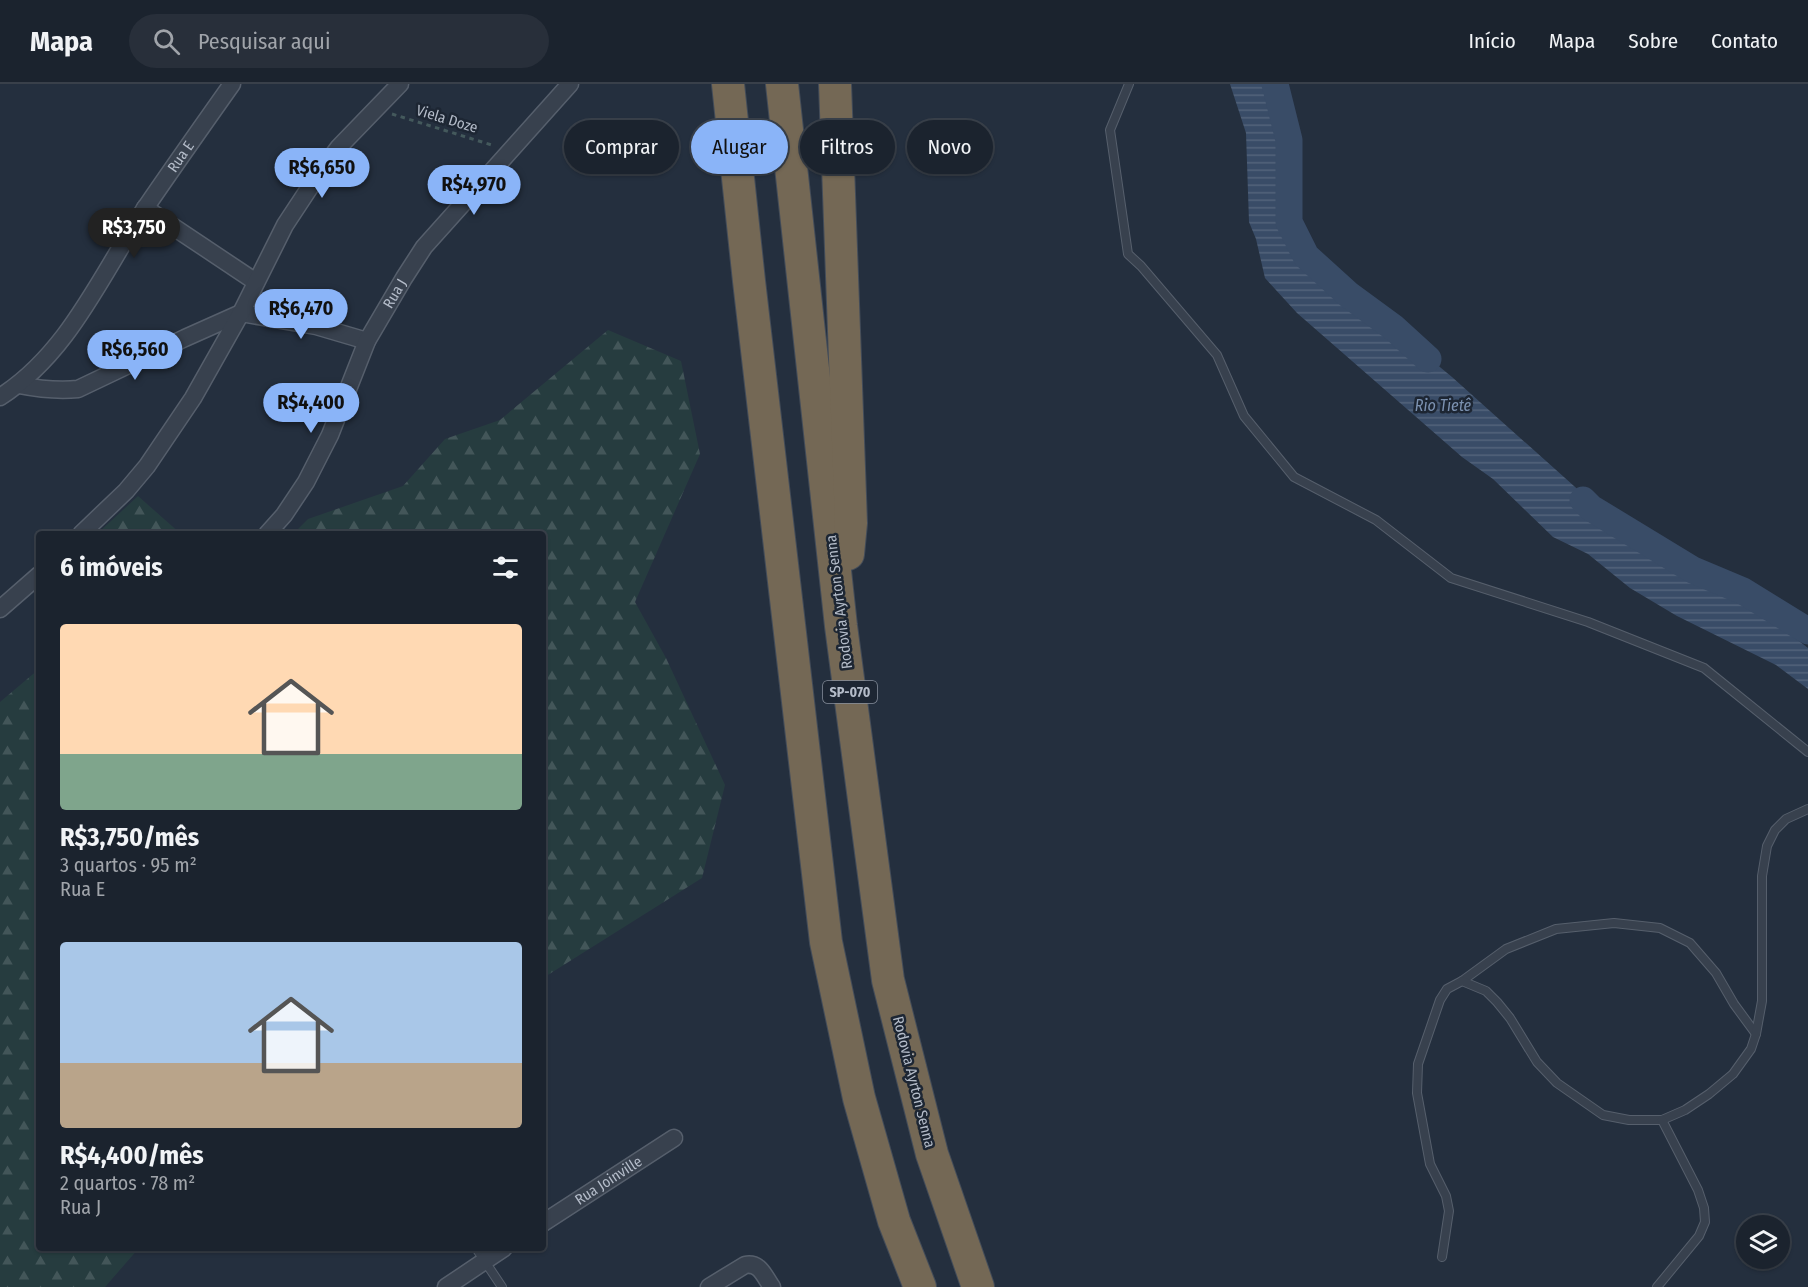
<!DOCTYPE html>
<html lang="pt">
<head>
<meta charset="utf-8">
<style>
  :root { --surface:#1b232e; --page:#282f3a; --text:#f1f3f6; --muted:#a0a4aa; --line:#39404a; --accent:#8ab4f8 }
  body { margin:0; font-family:"Fira Sans Condensed",sans-serif; background:var(--page); color:var(--text); height:100vh; display:flex; flex-direction:column; font-size:22px; white-space:nowrap }
  * { box-sizing:border-box; margin:0 }
  p { font-size:20px; color:var(--muted) }
  .icon { flex:none; width:33px; height:33px; fill:none; stroke:currentColor; stroke-width:2; stroke-linecap:round; stroke-linejoin:round }
  .map { position:relative; flex:1; overflow:hidden }
  .side { position:absolute; left:36px; top:447px; width:510px; height:720px; display:flex; flex-direction:column; background:var(--surface); border-radius:6px; box-shadow:0 2px 4px #0004,0 0 0 2px var(--line) }
  .side>* { flex:none }
  .guide { position:absolute; left:564px; top:36px; width:570px; height:54px; display:flex; gap:12px }
  .tools { position:absolute; left:1736px; top:1131px; display:grid; gap:12px }
  .tools a { display:grid; place-items:center; width:54px; height:54px; border-radius:50%; background:var(--surface); box-shadow:0 2px 4px #0004,0 0 0 2px var(--line); font-size:30px }
  .price { position:absolute; translate:-50% -51px; padding:0 14px; border-radius:21px; background:var(--accent); color:#111; font-size:20px; line-height:39px; filter:drop-shadow(0 2px 3px #0008) }
  .price::after { content:''; position:absolute; left:50%; top:36px; width:18px; height:14px; margin-left:-9px; background:inherit; clip-path:polygon(0 0,100% 0,50% 100%) }
  .price.selected { background:#222; color:#fff }
  ul { padding:0; list-style:none }
  li { display:grid; align-content:center; gap:12px; height:318px; padding:0 24px }
  li span { display:grid; place-items:center; height:186px; border-radius:6px; color:#555 }
  li>.icon { margin-inline-start:auto }
  span .icon { width:108px; height:108px; fill:#fffc; stroke-width:1 }
  li b { font-size:26px }
  h2 { display:flex; justify-content:space-between; align-items:center; height:72px; padding:0 24px; font-size:26px }
  .tag { padding:0 21px; border-radius:27px; background:var(--surface); box-shadow:0 2px 4px #0004,0 0 0 2px var(--line); font-size:21px; line-height:54px }
  .tag.selected { background:var(--accent); color:#111 }
  header { display:flex; align-items:center; gap:36px; box-sizing:border-box; height:84px; padding:0 30px; background:var(--surface); border-bottom:2px solid var(--line) }
  header strong { font-size:28px }
  nav { display:flex; gap:33px; margin-inline-start:auto; font-size:21px }
  .search { width:420px; height:54px; background:var(--page); display:flex; align-items:center; gap:15px; box-sizing:border-box; padding:0 21px; border-radius:33px; color:var(--muted); font-size:22px }
  .map>svg:first-child { display:block }
  .forest { fill:url(#forest-firs) }
  .water { fill:url(#water-rules) }
  .lines { fill:none; stroke-linecap:round; stroke-linejoin:round }
  .river { stroke:#394c67; stroke-width:27 }
  .lane-casing { stroke:#565f6c; stroke-width:10 }
  .street-casing { stroke:#565f6c; stroke-width:19 }
  .highway-casing { stroke:#434c59; stroke-width:34 }
  .path { stroke:#44595c; stroke-width:3; stroke-dasharray:4.5 4.5; stroke-linecap:butt }
  .lane { stroke:#38414e; stroke-width:8 }
  .street { stroke:#38414e; stroke-width:16 }
  .highway { stroke:#746855; stroke-width:32 }
  .labels { text-anchor:middle; stroke-width:5; stroke-linejoin:round; paint-order:stroke }
  .shield { fill:#1d2633; stroke:#878f9c; stroke-width:1.5 }
  .shield-label { font-size:14px; font-weight:bold; fill:#b4bcc9 }
  .street-label { font-size:15px; fill:#b4bcc9; stroke:#1d2633 }
  .water-label { font-size:16px; font-style:italic; fill:#7c92b1; stroke:#1d2633 }
</style>
</head>
<body>
<header>
<strong>Mapa</strong>
<div class="search"><svg class="icon" aria-label="search" viewBox="0 0 24 24"><circle cx="10" cy="10" r="6"/><path d="M15 15l6 6"/></svg>Pesquisar aqui</div>
<nav><a>Início</a><a>Mapa</a><a>Sobre</a><a>Contato</a></nav>
</header>
<div class="map">
<svg width="1808" height="1203" viewBox="0 0 1808 1203">
  <defs>
    <pattern id="forest-firs" width="22" height="20" patternUnits="userSpaceOnUse" patternTransform="scale(1.5)"><rect width="22" height="20" fill="#263c3f"/><path d="M5 1l3.5 6h-7zM16 11l3.5 6h-7z" fill="#435659"/></pattern>
    <pattern id="water-rules" width="6" height="5" patternUnits="userSpaceOnUse" patternTransform="scale(1.5)"><rect width="6" height="5" fill="#394c67"/><path d="M0 2.5h6" fill="none" stroke="#53647b"/></pattern>
  </defs>
  <rect width="100%" height="100%" fill="#242f3e"/>
  <g class="forest">
    <path d="M608 246 681 277 700 370 635 518 666 574 725 701 702 794 543 894V450H293L308 435 403 402 445 355 500 336Z"/>
    <path d="M138 412 181 450H97Z"/>
    <path d="M39 585V1164H139L105 1203H0V618Z"/>
  </g>
  <path class="water" d="M1230 0H1269L1289 31 1294 60 1290 106 1280 132 1316 188 1340 211 1374 237 1401 251 1452 293 1631 453 1749 518 1808 564V605L1776 581 1677 532 1630 504 1588 470 1553 453 1493 395 1462 373 1297 229 1265 194 1256 155 1249 138 1246 49Z"/>
  <g class="lines">
    <g class="river">
      <path d="M1275 0 1289 56V138L1306 172 1349 211 1394 244 1428 275"/>
      <path d="M1583 416 1591 424 1693 486 1743 507 1808 547"/>
    </g>
    <defs>
      <g id="lane">
        <path d="M1129 0 1110 46 1128 170 1141 182 1217 271 1244 332 1294 393 1376 436 1451 494 1588 538 1704 584 1808 668"/>
        <path d="M1462 897 1506 865 1556 845 1614 839 1660 844 1690 859 1716 889 1734 920 1756 950"/>
        <path d="M476 1164 502 1203"/>
        <path d="M1442 1173 1449 1127 1446 1112 1430 1080 1417 1009 1418 980 1440 916 1447 905 1462 897 1486 907 1497 918 1510 934 1537 978 1557 999 1603 1031 1629 1036H1662L1685 1026 1709 1010 1733 990 1751 965 1756 950 1762 917V792L1767 762 1775 746 1786 735 1808 725"/>
        <path d="M1657 1203 1699 1152 1705 1138 1704 1124 1698 1106 1662 1036"/>
      </g>
      <g id="street">
        <path d="M145 124 256 198"/>
        <path d="M241 229 316 242 367 257"/>
        <path d="M19 301C39 305 58 307 78 305L185 254 241 229"/>
        <path id="s1" d="M0 313C70 268 101 190 146 123 174 82 203 41 232 0"/>
        <path d="M81 450 126 407 147 382 193 314 241 229 285 141 316 94 339 63 400 0"/>
        <path id="s2" d="M267 450 284 431 306 398 330 351 367 257 404 194 424 163 570 0"/>
        <path d="M0 525 39 491"/>
        <path id="s3" d="M543 1139 674 1054"/>
        <path d="M446 1203 504 1164"/>
        <path d="M709 1203 745 1181C760 1178 764 1192 772 1203"/>
      </g>
      <g id="highway">
        <path d="M728 0 749 197 826 858 859 1014 894 1137 920 1203"/>
        <path d="M782 0 841 542 888 896 932 1070 978 1203"/>
        <path d="M835 0 851 439 848 470"/>
      </g>
    </defs>
    <use href="#lane" class="lane-casing"/>
    <use href="#street" class="street-casing"/>
    <use href="#highway" class="highway-casing"/>
    <path class="path" d="M392 30 495 62"/>
    <use href="#lane" class="lane"/>
    <use href="#street" class="street"/>
    <use href="#highway" class="highway"/>
  </g>
  <g class="labels">
    <rect class="shield" x="823" y="597" width="54" height="22" rx="4.5"/>
    <g class="shield-label">
      <text x="850" y="613">SP-070</text>
    </g>
    <g class="street-label">
      <text transform="translate(447 35) rotate(17)" y="5">Viela Doze</text>
      <text dy="5" stroke="none"><textPath href="#s1" startOffset="303">Rua E</textPath></text>
      <text dy="5" stroke="none"><textPath href="#s2" startOffset="274">Rua J</textPath></text>
      <text transform="translate(839 518) rotate(-97)" y="5">Rodovia Ayrton Senna</text>
      <text transform="translate(914 998) rotate(76)" y="5">Rodovia Ayrton Senna</text>
      <text dy="5" stroke="none"><textPath href="#s3" startOffset="78">Rua Joinville</textPath></text>
    </g>
    <g class="water-label">
      <text x="1443" y="327">Rio Tietê</text>
    </g>
  </g>
</svg>
<div class="tools">
<a><svg class="icon" aria-label="layers" viewBox="0 0 24 24"><path d="M12 4l9 5-9 5-9-5zM3 14l9 5 9-5"/></svg></a>
</div>
<b class="price" style="left:322px;top:115px">R$6,650</b>
<b class="price" style="left:474px;top:132px">R$4,970</b>
<b class="price selected" style="left:134px;top:175px">R$3,750</b>
<b class="price" style="left:301px;top:256px">R$6,470</b>
<b class="price" style="left:135px;top:297px">R$6,560</b>
<b class="price" style="left:311px;top:350px">R$4,400</b>
<div class="guide">
<a class="tag">Comprar</a>
<a class="tag selected">Alugar</a>
<a class="tag">Filtros</a>
<a class="tag">Novo</a>
</div>
<section class="side">
<h2>6 imóveis<svg class="icon" aria-label="filters" viewBox="0 0 24 24"><path d="M4 7h16M4 17h16"/><circle cx="9" cy="7" r="2"/><circle cx="15" cy="17" r="2"/></svg></h2>
<ul>
<li><span style="background:linear-gradient(#ffd9b3 70%,#7fa58c 0)"><svg class="icon" aria-label="home" viewBox="0 0 24 24"><path d="M3 11l9-7 9 7M6 9v11h12V9"/></svg></span><div><b>R$3,750/mês</b><p>3 quartos · 95 m²</p><p>Rua E</p></div></li>
<li><span style="background:linear-gradient(#a9c7e8 65%,#b9a48a 0)"><svg class="icon" aria-label="home" viewBox="0 0 24 24"><path d="M3 11l9-7 9 7M6 9v11h12V9"/></svg></span><div><b>R$4,400/mês</b><p>2 quartos · 78 m²</p><p>Rua J</p></div></li>
</ul>
</section>
</div>
</body>
</html>
